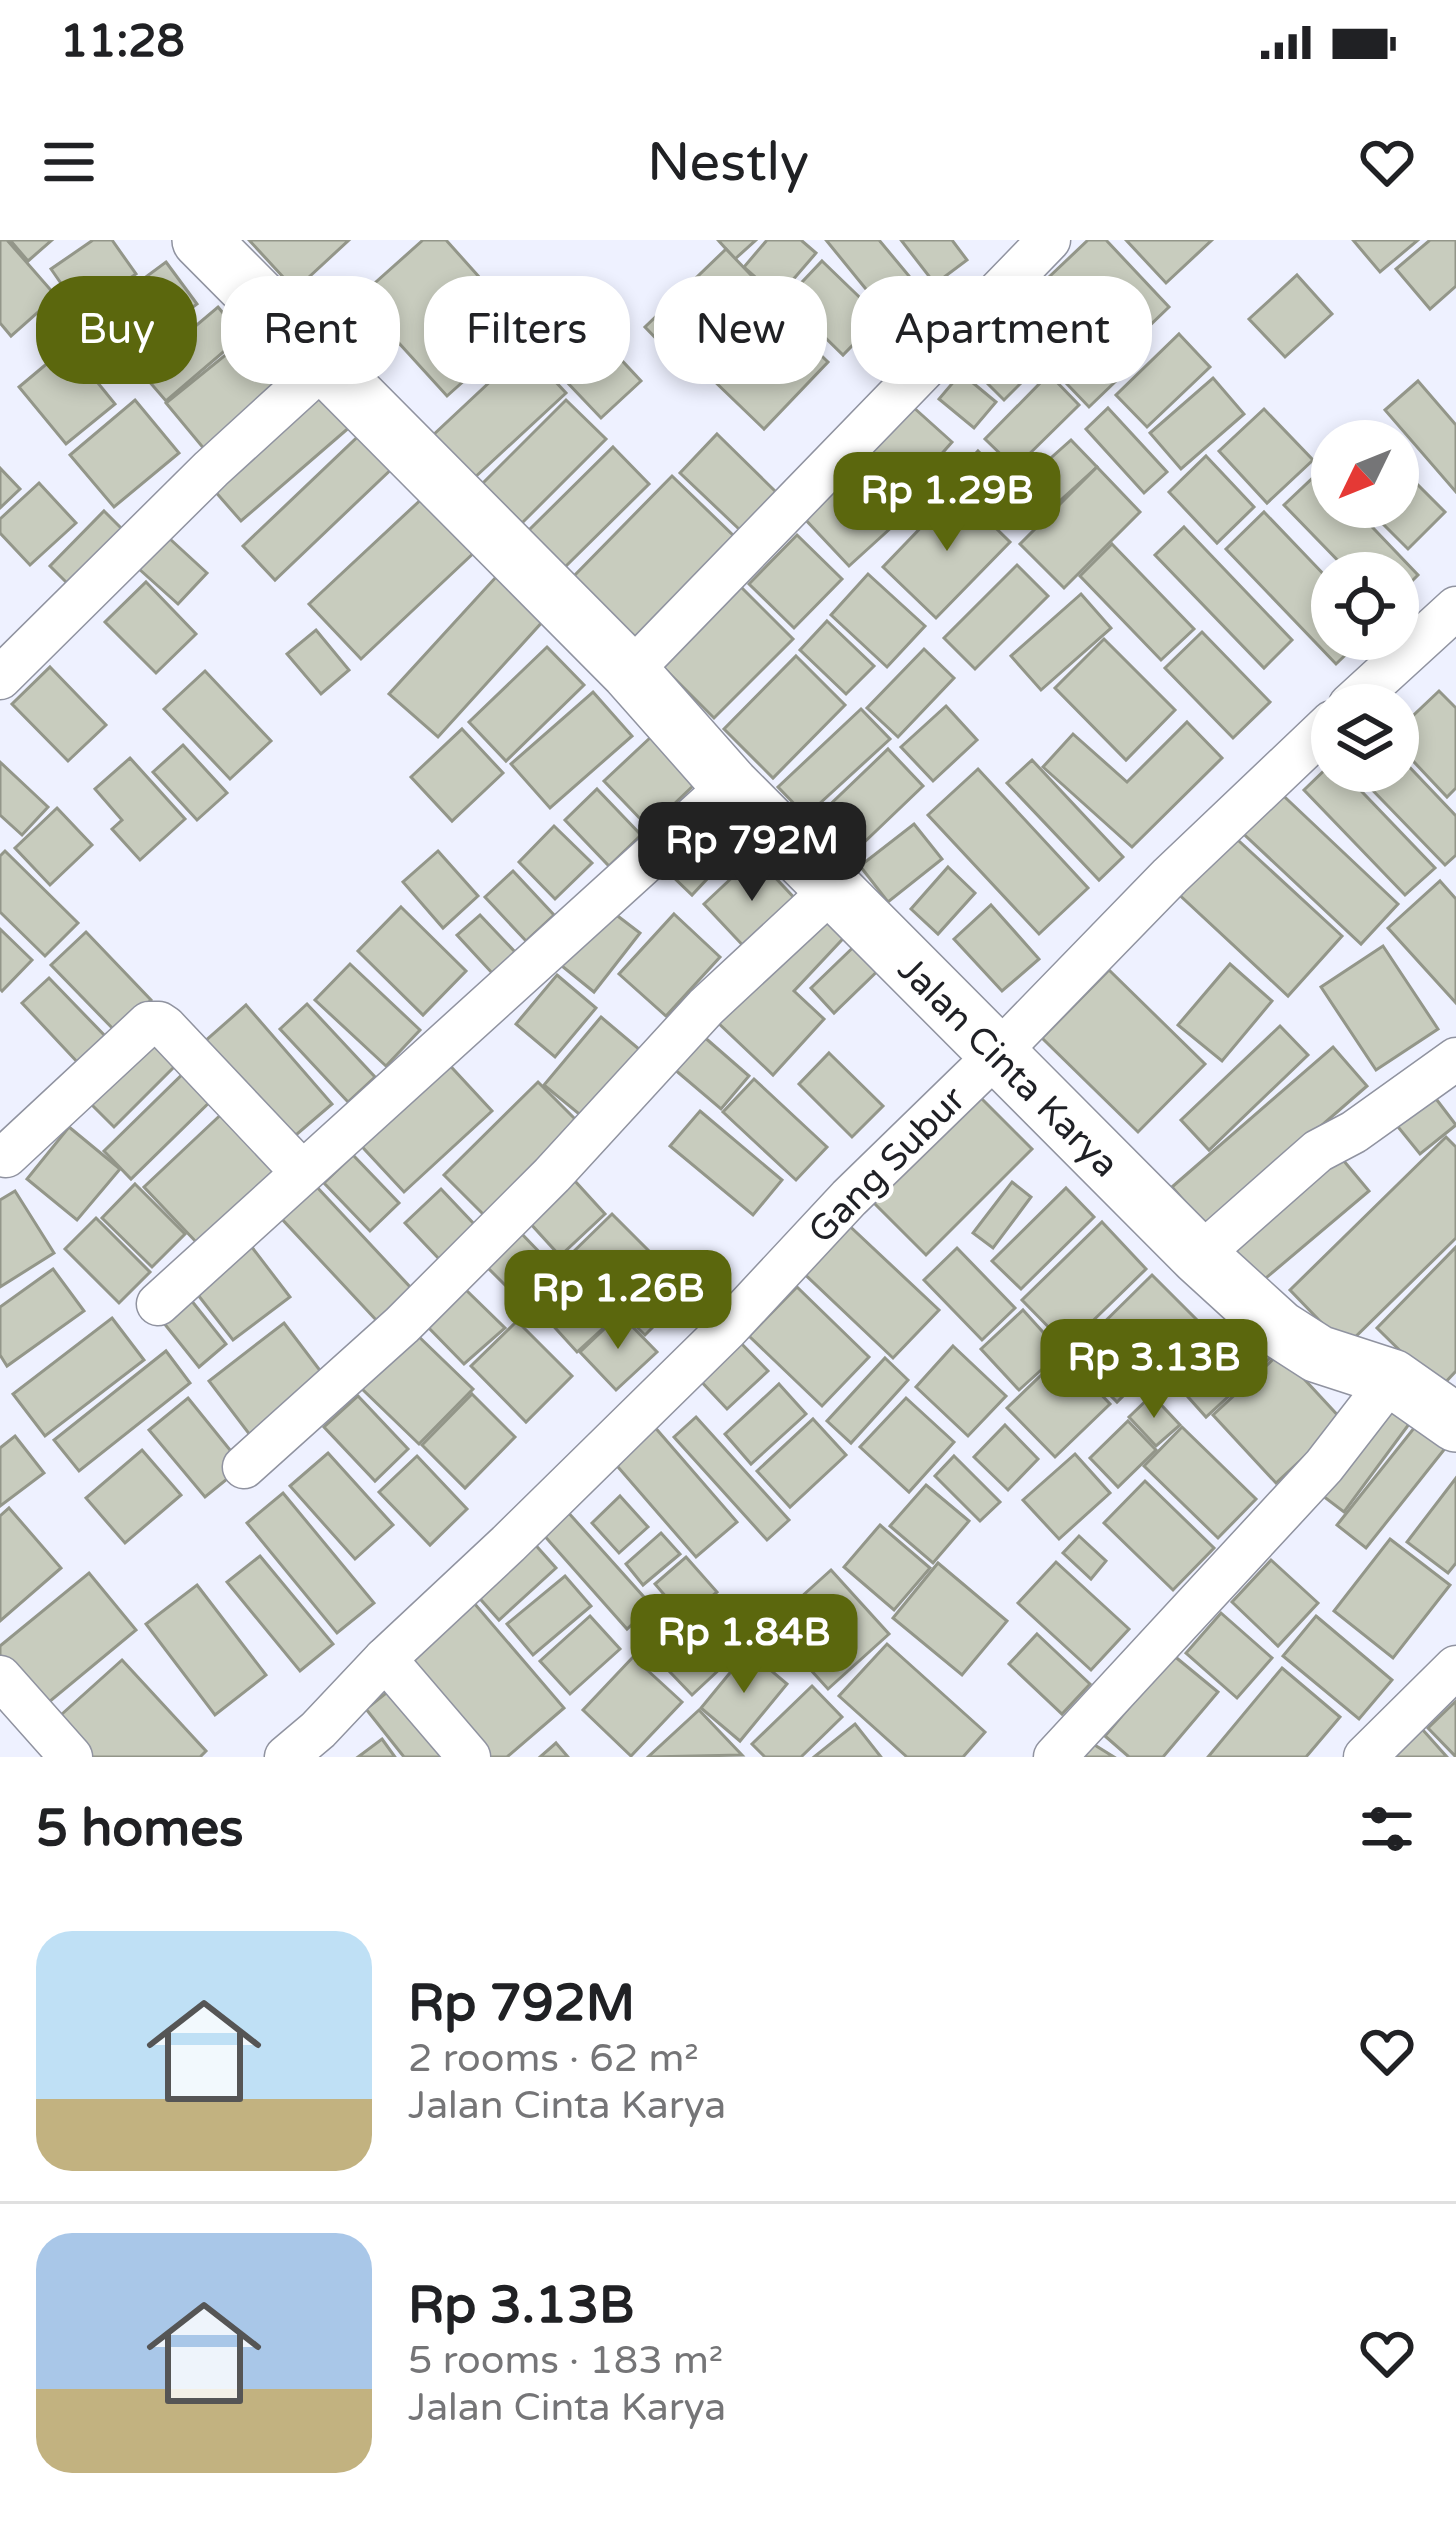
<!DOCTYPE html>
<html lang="en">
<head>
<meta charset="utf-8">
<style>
  :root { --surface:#fff; --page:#f6f6f6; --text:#202124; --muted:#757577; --line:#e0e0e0; --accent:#5b670d }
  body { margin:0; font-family:"Varela Round",sans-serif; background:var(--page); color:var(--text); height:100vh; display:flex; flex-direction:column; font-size:45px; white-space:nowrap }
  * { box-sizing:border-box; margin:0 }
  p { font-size:39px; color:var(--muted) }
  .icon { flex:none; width:66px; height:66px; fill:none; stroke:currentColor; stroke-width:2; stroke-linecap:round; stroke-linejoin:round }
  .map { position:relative; height:1517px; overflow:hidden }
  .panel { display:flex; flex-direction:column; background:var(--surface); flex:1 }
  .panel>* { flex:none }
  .banner { position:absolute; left:36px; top:36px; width:1386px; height:108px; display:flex; gap:24px }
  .needle { width:78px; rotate:227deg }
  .fabs { position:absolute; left:1311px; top:180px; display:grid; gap:24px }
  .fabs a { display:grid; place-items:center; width:108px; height:108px; border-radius:50%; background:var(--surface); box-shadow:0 6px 18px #0003; font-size:60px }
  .price { position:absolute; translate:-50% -102px; padding:0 27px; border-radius:24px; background:var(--accent); color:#fff; font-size:39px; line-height:78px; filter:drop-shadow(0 3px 6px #0008) }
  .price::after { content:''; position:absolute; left:50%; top:72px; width:36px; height:27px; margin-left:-18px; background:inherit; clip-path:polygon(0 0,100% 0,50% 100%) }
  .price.active { background:#222; color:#fff }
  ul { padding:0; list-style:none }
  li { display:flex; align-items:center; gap:36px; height:300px; padding:0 36px }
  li+li { border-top:3px solid var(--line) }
  li span { display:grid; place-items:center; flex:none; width:336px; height:240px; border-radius:36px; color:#555 }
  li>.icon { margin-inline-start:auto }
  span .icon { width:144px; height:144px; fill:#fffc; stroke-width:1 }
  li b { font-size:51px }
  h2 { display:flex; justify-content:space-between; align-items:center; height:144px; padding:0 36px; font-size:51px }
  .chip { padding:0 42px; border-radius:48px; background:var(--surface); box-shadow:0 6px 18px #0003; font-size:42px; line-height:108px }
  .chip.active { background:var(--accent); color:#fff }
  .status { display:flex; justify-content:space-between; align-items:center; height:84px; padding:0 60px; background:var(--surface); direction:ltr }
  .status svg { height:33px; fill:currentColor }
  header { display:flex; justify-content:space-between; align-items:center; height:156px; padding:0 36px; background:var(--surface); font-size:54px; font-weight:600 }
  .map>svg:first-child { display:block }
  .building { fill:#c8ccbe; stroke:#939689; stroke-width:3 }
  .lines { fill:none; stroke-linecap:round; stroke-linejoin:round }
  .street-casing { stroke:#9093a0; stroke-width:45 }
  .secondary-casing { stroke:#9093a0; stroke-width:60 }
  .street { stroke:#fff; stroke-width:42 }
  .secondary { stroke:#fff; stroke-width:57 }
  .labels { text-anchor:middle; stroke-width:9; stroke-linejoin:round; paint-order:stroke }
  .street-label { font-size:36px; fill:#1f2025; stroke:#fff }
</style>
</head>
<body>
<div class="status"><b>11:28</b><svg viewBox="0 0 49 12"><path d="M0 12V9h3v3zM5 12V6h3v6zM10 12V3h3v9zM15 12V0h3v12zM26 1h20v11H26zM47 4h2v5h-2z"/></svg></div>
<header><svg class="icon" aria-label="menu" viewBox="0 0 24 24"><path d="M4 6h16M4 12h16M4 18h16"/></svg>Nestly<svg class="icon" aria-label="heart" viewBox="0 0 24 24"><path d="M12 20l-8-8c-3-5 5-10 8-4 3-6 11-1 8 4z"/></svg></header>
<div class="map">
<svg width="1456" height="1517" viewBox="0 0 1456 1517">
  <rect width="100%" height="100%" fill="#eef1ff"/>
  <g class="building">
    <path d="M0 0H7L56 56 11 96 0 83Z"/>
    <path d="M10 0H52L28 21Z"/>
    <path d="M93 0H112L136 34 81 72 51 29Z"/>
    <path d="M249 0H349L295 50Z"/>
    <path d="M423 0H446L524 87 447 156 358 58Z"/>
    <path d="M718 0H756L735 19Z"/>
    <path d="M767 0H801L816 13 778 57 744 27Z"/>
    <path d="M826 0H879L924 54 892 81Z"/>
    <path d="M901 0H952L967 20 935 44Z"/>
    <path d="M1088 0H1106L1169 67 1121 113 1049 37Z"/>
    <path d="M1126 0H1212L1166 43Z"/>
    <path d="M1353 0H1418L1380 32Z"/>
    <path d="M1430 0H1456V46L1430 69 1396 29Z"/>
    <path d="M726 9 772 57 691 135 645 87Z"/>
    <path d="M822 21 880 77 843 115 786 59Z"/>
    <path d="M166 22 197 64 126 118 93 76Z"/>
    <path d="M1027 30 1066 69 1021 112 983 73Z"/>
    <path d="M1297 35 1332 74 1285 117 1249 79Z"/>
    <path d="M218 67 242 96 166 161 141 132Z"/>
    <path d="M773 69 828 122 764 189 709 136Z"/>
    <path d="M585 81 641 141 601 178 545 119Z"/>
    <path d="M980 81 1031 133 1004 160 952 108Z"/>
    <path d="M1072 93 1117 140 1089 167 1044 120Z"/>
    <path d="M1179 94 1210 127 1147 187 1116 155Z"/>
    <path d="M249 96 292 149 210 216 166 163Z"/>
    <path d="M68 106 115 164 66 204 19 147Z"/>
    <path d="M525 109 566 153 472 240 431 197Z"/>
    <path d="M961 133 996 162 974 188 939 159Z"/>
    <path d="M1049 134 1079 165 1015 228 985 199Z"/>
    <path d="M325 138 359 179 241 281 206 241Z"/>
    <path d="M1213 138 1244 174 1181 229 1150 193Z"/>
    <path d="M1418 141 1456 185V252L1385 170Z"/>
    <path d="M903 158 952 202 893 269 844 225Z"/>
    <path d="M135 160 179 213 114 267 70 215Z"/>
    <path d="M566 160 606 199 522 283 482 244Z"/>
    <path d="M1108 168 1167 232 1144 253 1086 189Z"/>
    <path d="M1264 169 1313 220 1267 263 1219 211Z"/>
    <path d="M368 187 400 221 275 340 243 306Z"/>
    <path d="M717 194 776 252 740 290 680 233Z"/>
    <path d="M1071 200 1097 227 1040 279 1015 250Z"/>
    <path d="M613 207 649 244 563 329 526 293Z"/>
    <path d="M978 211 1014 246 989 272 953 238Z"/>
    <path d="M1206 216 1254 267 1217 303 1169 252Z"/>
    <path d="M1398 225 1445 272 1408 309 1366 267H1398Z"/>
    <path d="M1097 227 1140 272 1064 348 1020 304Z"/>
    <path d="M0 228 20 249 0 268Z"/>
    <path d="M1319 232 1332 246V267H1353L1418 335 1398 355V333H1350L1284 265Z"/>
    <path d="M672 236 737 299 637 401 572 338Z"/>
    <path d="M847 236 893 286 849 326 803 277Z"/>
    <path d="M39 243 76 283 30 325 0 293V279Z"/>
    <path d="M957 250 1010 302 936 378 883 327Z"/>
    <path d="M428 253 479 308 361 419 309 364Z"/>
    <path d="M104 271 127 294 72 348 50 326Z"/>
    <path d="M1264 272 1332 343V399H1362L1336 424 1226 309Z"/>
    <path d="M1184 287 1292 400 1264 428 1155 315Z"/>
    <path d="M158 288 207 333 178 364 129 320Z"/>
    <path d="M797 295 842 339 794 388 749 344Z"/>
    <path d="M1112 304 1194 389 1161 420 1080 336Z"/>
    <path d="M1017 325 1048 356 975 429 944 398Z"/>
    <path d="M868 334 925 386 887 427 831 375Z"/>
    <path d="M496 337 544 380 438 497 389 454Z"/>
    <path d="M146 342 196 394 156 433 105 382Z"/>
    <path d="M740 346 793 399 714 478 661 425Z"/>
    <path d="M1081 354 1111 388 1041 450 1011 416Z"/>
    <path d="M827 381 874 426 846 454 800 410Z"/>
    <path d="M316 390 349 430 321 454 287 414Z"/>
    <path d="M1202 392 1270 462 1233 498 1165 428Z"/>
    <path d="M1104 399 1175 470 1126 520 1055 448Z"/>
    <path d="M547 407 584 445 506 521 469 482Z"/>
    <path d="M924 409 954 438 898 497 867 468Z"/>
    <path d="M796 416 845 465 773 538 724 489Z"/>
    <path d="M50 427 106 485 68 521 12 464Z"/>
    <path d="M205 431 271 501 230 539 164 469Z"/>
    <path d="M1439 451 1456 468V548L1447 557 1398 505V490Z"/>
    <path d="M593 452 632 496 550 568 511 524Z"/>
    <path d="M946 466 977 500 933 541 901 507Z"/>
    <path d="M861 469 890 499 806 576 778 547Z"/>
    <path d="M1187 482 1222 518 1132 607 1043 527 1073 494 1127 542Z"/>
    <path d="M462 489 503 533 452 581 411 537Z"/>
    <path d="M652 496 696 543 649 588 604 541Z"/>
    <path d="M183 505 227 553 197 580 153 532Z"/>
    <path d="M888 509 923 546 852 614 816 578Z"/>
    <path d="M1398 515 1456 576V615L1445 625 1354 531H1398Z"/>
    <path d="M130 518 185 579 140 620 112 589 122 580 95 549Z"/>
    <path d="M1032 520 1123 617 1099 640 1007 543Z"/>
    <path d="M0 522 48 567 22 595 0 575Z"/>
    <path d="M1332 523V531H1342L1435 628 1405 655 1304 550Z"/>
    <path d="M978 529 1088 648 1039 694 928 575Z"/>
    <path d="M1272 545 1398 664 1361 704 1234 585Z"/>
    <path d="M597 549 641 595 609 626 565 580Z"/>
    <path d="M730 566 754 589 692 655 668 632Z"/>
    <path d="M57 568 92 605 50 645 15 608Z"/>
    <path d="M914 584 942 619 888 662 860 626Z"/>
    <path d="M554 586 592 623 555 659 519 622Z"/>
    <path d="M1227 590 1342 696 1288 756 1173 649Z"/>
    <path d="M5 611 78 683 45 716 0 672V616Z"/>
    <path d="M438 611 478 656 443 688 403 642Z"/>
    <path d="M755 616 800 664 749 712 704 664Z"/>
    <path d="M948 627 975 653 938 694 911 669Z"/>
    <path d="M513 631 554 675 526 701 485 657Z"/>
    <path d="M1440 641 1456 659V763L1388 688Z"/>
    <path d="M602 664 640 693 594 752 557 722Z"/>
    <path d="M991 665 1039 719 1002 751 954 699Z"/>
    <path d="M401 667 466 731 423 775 358 711Z"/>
    <path d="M832 668 853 688 794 751 824 779 773 835 713 778Z"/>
    <path d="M674 674 720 717 666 776 619 734Z"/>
    <path d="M480 675 516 713 493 734 457 695Z"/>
    <path d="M0 689 32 720 2 751 0 749Z"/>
    <path d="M86 692 151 760 117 793 51 725Z"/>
    <path d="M868 693 892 717 834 773 811 748Z"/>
    <path d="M1383 706 1438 789 1376 830 1321 747Z"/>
    <path d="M350 724 420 790 386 826 315 760Z"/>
    <path d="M1230 724 1272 761 1222 821 1178 785Z"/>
    <path d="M1109 730 1205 824 1138 892 1042 798Z"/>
    <path d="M557 735 596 768 555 817 516 784Z"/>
    <path d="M49 738 108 799 80 825 22 763Z"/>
    <path d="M307 764 375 837 348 862 280 789Z"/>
    <path d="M246 765 332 864 289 901 203 803Z"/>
    <path d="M601 777 646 815 590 883 544 845Z"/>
    <path d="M1280 786 1308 815 1209 910 1181 880Z"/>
    <path d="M152 787 183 818 114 887 83 856Z"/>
    <path d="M695 789 749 836 721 869 667 823Z"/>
    <path d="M1333 807 1367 846 1206 986 1172 947Z"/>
    <path d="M829 813 883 866 852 897 799 844Z"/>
    <path d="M442 817 492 871 404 952 354 898Z"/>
    <path d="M195 822 222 850 131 939 104 911Z"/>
    <path d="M754 839 827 907 796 940 723 872Z"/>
    <path d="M538 842 585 889 491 982 444 935Z"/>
    <path d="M1427 847 1456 885 1420 914 1390 877Z"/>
    <path d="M973 850 1032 909 926 1015 867 956Z"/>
    <path d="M230 866 284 923 198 1004 144 947Z"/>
    <path d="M700 871 782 940 753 975 670 906Z"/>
    <path d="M69 887 120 929 77 980 27 939Z"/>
    <path d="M1446 897 1456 907V998L1345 1107 1290 1050Z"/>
    <path d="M1333 908 1369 951 1260 1043 1224 1001Z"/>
    <path d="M353 915 399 963 370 991 324 943Z"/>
    <path d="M564 929 605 974 560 1016 519 971Z"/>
    <path d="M1012 942 1031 957 993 1008 973 993Z"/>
    <path d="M135 944 185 994 152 1027 102 978Z"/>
    <path d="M315 945 412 1049 377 1081 280 977Z"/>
    <path d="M1066 948 1094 977 1021 1049 992 1021Z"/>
    <path d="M441 949 475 985 439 1019 405 983Z"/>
    <path d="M15 951 54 1013 0 1047V960Z"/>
    <path d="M612 974 689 1051 645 1095 567 1018Z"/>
    <path d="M96 978 150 1032 119 1063 65 1009Z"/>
    <path d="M841 978 939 1070 893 1118 796 1026Z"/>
    <path d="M1102 982 1146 1029 1067 1106 1022 1060Z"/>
    <path d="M520 992 571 1045 537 1077 486 1026Z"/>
    <path d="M248 1002 290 1057 233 1100 191 1046Z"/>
    <path d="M1456 1007V1131L1439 1149 1377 1088Z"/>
    <path d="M957 1008 1015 1068 982 1100 924 1040Z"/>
    <path d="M53 1029 84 1071 7 1126 0 1115V1067Z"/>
    <path d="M1152 1035 1198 1081 1117 1162 1071 1115Z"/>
    <path d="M797 1047 869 1117 822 1166 749 1096Z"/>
    <path d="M464 1048 505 1088 464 1124 426 1085Z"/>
    <path d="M581 1050 611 1081 577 1112 548 1080Z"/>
    <path d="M187 1055 226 1104 199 1127 159 1077Z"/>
    <path d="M1023 1070 1061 1112 1019 1150 981 1109Z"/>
    <path d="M1247 1071 1281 1108 1206 1177 1172 1139Z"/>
    <path d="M620 1074 657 1112 616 1150 580 1112Z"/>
    <path d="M112 1078 144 1120 45 1196 13 1154Z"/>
    <path d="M517 1081 572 1136 526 1182 471 1126Z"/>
    <path d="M284 1083 328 1141 253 1199 209 1141Z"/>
    <path d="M415 1093 473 1149 419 1204 361 1148Z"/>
    <path d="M737 1099 768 1131 727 1169 697 1137Z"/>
    <path d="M953 1106 1006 1156 968 1196 916 1147Z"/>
    <path d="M166 1111 190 1143 79 1231 54 1200Z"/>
    <path d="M1280 1113 1343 1181 1276 1243 1213 1175Z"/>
    <path d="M1063 1114 1110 1164 1055 1217 1007 1168Z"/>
    <path d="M885 1118 908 1140 851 1203 827 1181Z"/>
    <path d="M779 1144 806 1174 751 1224 725 1194Z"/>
    <path d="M472 1154 515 1197 465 1248 422 1205Z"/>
    <path d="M1152 1155 1180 1185 1156 1206 1129 1177Z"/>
    <path d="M1386 1155 1415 1176 1344 1272 1315 1250Z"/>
    <path d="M358 1156 408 1209 375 1241 324 1187Z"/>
    <path d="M188 1158 243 1226 205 1257 149 1190Z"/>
    <path d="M906 1158 954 1202 909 1252 860 1207Z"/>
    <path d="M646 1177 737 1282 696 1317 605 1212Z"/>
    <path d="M696 1177 789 1280 767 1300 674 1197Z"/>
    <path d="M813 1179 846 1215 790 1267 757 1231Z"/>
    <path d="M1128 1181 1156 1210 1118 1247 1090 1218Z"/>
    <path d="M1418 1183 1447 1206 1366 1308 1337 1285Z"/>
    <path d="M1005 1185 1038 1219 1008 1250 974 1217Z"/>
    <path d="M1182 1187 1256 1259 1218 1298 1144 1226Z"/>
    <path d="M15 1196 44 1233 0 1266V1208Z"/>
    <path d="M142 1210 181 1255 125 1303 86 1258Z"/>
    <path d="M328 1213 393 1285 355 1319 290 1246Z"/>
    <path d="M1075 1214 1110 1253 1059 1299 1023 1260Z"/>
    <path d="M417 1216 467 1269 430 1305 379 1252Z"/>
    <path d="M954 1216 1000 1262 980 1281 935 1236Z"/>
    <path d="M1456 1238V1323L1448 1333 1407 1302Z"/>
    <path d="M1145 1241 1214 1308 1173 1350 1104 1283Z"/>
    <path d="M926 1245 969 1281 933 1323 890 1286Z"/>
    <path d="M283 1253 374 1363 337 1393 247 1283Z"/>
    <path d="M620 1256 648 1287 619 1313 592 1283Z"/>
    <path d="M9 1268 61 1328 0 1381V1276Z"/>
    <path d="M566 1270 652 1366 627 1389 541 1292Z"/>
    <path d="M880 1285 930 1328 894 1370 844 1327Z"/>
    <path d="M661 1293 680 1314 643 1345 626 1324Z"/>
    <path d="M1079 1296 1106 1321 1091 1339 1063 1313Z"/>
    <path d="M1390 1299 1450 1345 1393 1418 1334 1371Z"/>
    <path d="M531 1300 556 1328 499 1380 474 1352Z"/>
    <path d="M260 1316 333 1404 300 1431 227 1342Z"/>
    <path d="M686 1317 717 1352 685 1379 655 1344Z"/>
    <path d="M1271 1320 1318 1363 1278 1406 1232 1362Z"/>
    <path d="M1056 1322 1129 1389 1091 1430 1018 1363Z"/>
    <path d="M938 1323 1007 1381 962 1435 893 1378Z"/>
    <path d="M831 1330 889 1394 828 1449 770 1385Z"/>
    <path d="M89 1333 136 1390 37 1472 0 1428V1406Z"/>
    <path d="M565 1336 591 1366 533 1415 507 1384Z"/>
    <path d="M197 1345 266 1435 215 1475 146 1384Z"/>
    <path d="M468 1356 564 1468 507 1517H477L393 1419Z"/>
    <path d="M1221 1373 1272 1418 1237 1458 1186 1413Z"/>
    <path d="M590 1376 620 1409 570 1454 540 1421Z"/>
    <path d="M1316 1376 1392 1440 1359 1479 1283 1416Z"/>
    <path d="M675 1377 722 1427 692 1455 645 1406Z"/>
    <path d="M1037 1394 1090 1444 1062 1474 1009 1424Z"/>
    <path d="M887 1404 985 1492 963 1517H907L839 1456Z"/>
    <path d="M748 1411 787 1444 740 1501 701 1468Z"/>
    <path d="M1173 1415 1218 1452 1163 1517H1129L1105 1496Z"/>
    <path d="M633 1417 682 1462 631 1516 583 1470Z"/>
    <path d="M122 1420 206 1511 200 1517H84L52 1483Z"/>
    <path d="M1282 1428 1340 1477 1306 1517H1208Z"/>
    <path d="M400 1442 459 1517H404L366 1469Z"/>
    <path d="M812 1446 842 1477 801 1517H765L752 1504Z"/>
    <path d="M1456 1461V1517L1428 1488Z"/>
    <path d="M699 1470 742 1515 648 1517Z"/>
    <path d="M1414 1480 1447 1517H1388Z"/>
    <path d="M855 1484 881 1517H814Z"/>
    <path d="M382 1499 395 1517H358Z"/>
    <path d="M1085 1499 1114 1517H1074Z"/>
    <path d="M556 1503 568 1517H540Z"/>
  </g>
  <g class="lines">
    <defs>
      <g id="street">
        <path d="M630 432 1049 0"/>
        <path d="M0 438 211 229 325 125"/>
        <path d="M1350 465 1456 368"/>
        <path d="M6 916 149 783H159L165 787 301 931"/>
        <path d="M1199 1016 1318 911 1354 892 1456 819"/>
        <path d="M158 1064 730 545"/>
        <path d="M244 1227 402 1085 552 935 706 767 834 648"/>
        <path d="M385 1419 469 1517"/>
        <path d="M0 1437 71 1517"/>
        <path d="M286 1517 318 1490 385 1419 508 1304 727 1089 849 958 996 815 1170 636 1332 482"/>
        <path d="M1055 1517 1324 1226 1392 1138"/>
        <path d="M1365 1517 1456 1427"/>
      </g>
      <path id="secondary" d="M201 0 630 432 730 545 1199 1016 1279 1089 1318 1114 1392 1138 1456 1183"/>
    </defs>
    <use href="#street" class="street-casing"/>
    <use href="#secondary" class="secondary-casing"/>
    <use href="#street" class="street"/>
    <use href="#secondary" class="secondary"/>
  </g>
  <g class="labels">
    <g class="street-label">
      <text transform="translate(1009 826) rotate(45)" y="13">Jalan Cinta Karya</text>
      <text transform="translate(886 924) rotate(-45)" y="13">Gang Subur</text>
    </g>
  </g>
</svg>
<div class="fabs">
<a><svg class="needle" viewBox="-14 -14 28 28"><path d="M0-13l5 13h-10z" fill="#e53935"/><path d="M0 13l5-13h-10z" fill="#757577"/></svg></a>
<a><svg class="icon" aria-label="locate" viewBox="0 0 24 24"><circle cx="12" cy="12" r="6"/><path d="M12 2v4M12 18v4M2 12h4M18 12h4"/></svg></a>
<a><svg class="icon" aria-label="layers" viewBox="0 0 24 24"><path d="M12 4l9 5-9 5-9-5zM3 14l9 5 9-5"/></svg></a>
</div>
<b class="price" style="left:947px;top:314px">Rp 1.29B</b>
<b class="price active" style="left:752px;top:664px">Rp 792M</b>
<b class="price" style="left:618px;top:1112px">Rp 1.26B</b>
<b class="price" style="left:1154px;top:1181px">Rp 3.13B</b>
<b class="price" style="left:744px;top:1456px">Rp 1.84B</b>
<div class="banner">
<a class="chip active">Buy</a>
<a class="chip">Rent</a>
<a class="chip">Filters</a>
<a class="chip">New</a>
<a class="chip">Apartment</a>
</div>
</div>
<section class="panel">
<h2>5 homes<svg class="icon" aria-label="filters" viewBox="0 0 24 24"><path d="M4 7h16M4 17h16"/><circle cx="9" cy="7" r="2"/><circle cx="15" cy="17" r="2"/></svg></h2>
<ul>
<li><span style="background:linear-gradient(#bfe0f5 70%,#c2b280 0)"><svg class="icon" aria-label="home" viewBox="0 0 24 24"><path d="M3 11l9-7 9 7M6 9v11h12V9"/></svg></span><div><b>Rp 792M</b><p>2 rooms · 62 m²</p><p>Jalan Cinta Karya</p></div><svg class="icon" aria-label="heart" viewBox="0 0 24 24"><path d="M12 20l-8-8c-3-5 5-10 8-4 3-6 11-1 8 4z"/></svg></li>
<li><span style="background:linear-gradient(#a9c7e8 65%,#c2b280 0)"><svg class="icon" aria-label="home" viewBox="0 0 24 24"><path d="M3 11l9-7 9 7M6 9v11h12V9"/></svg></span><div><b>Rp 3.13B</b><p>5 rooms · 183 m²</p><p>Jalan Cinta Karya</p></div><svg class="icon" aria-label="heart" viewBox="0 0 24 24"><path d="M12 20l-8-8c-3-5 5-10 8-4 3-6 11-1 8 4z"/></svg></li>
</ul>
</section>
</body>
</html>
